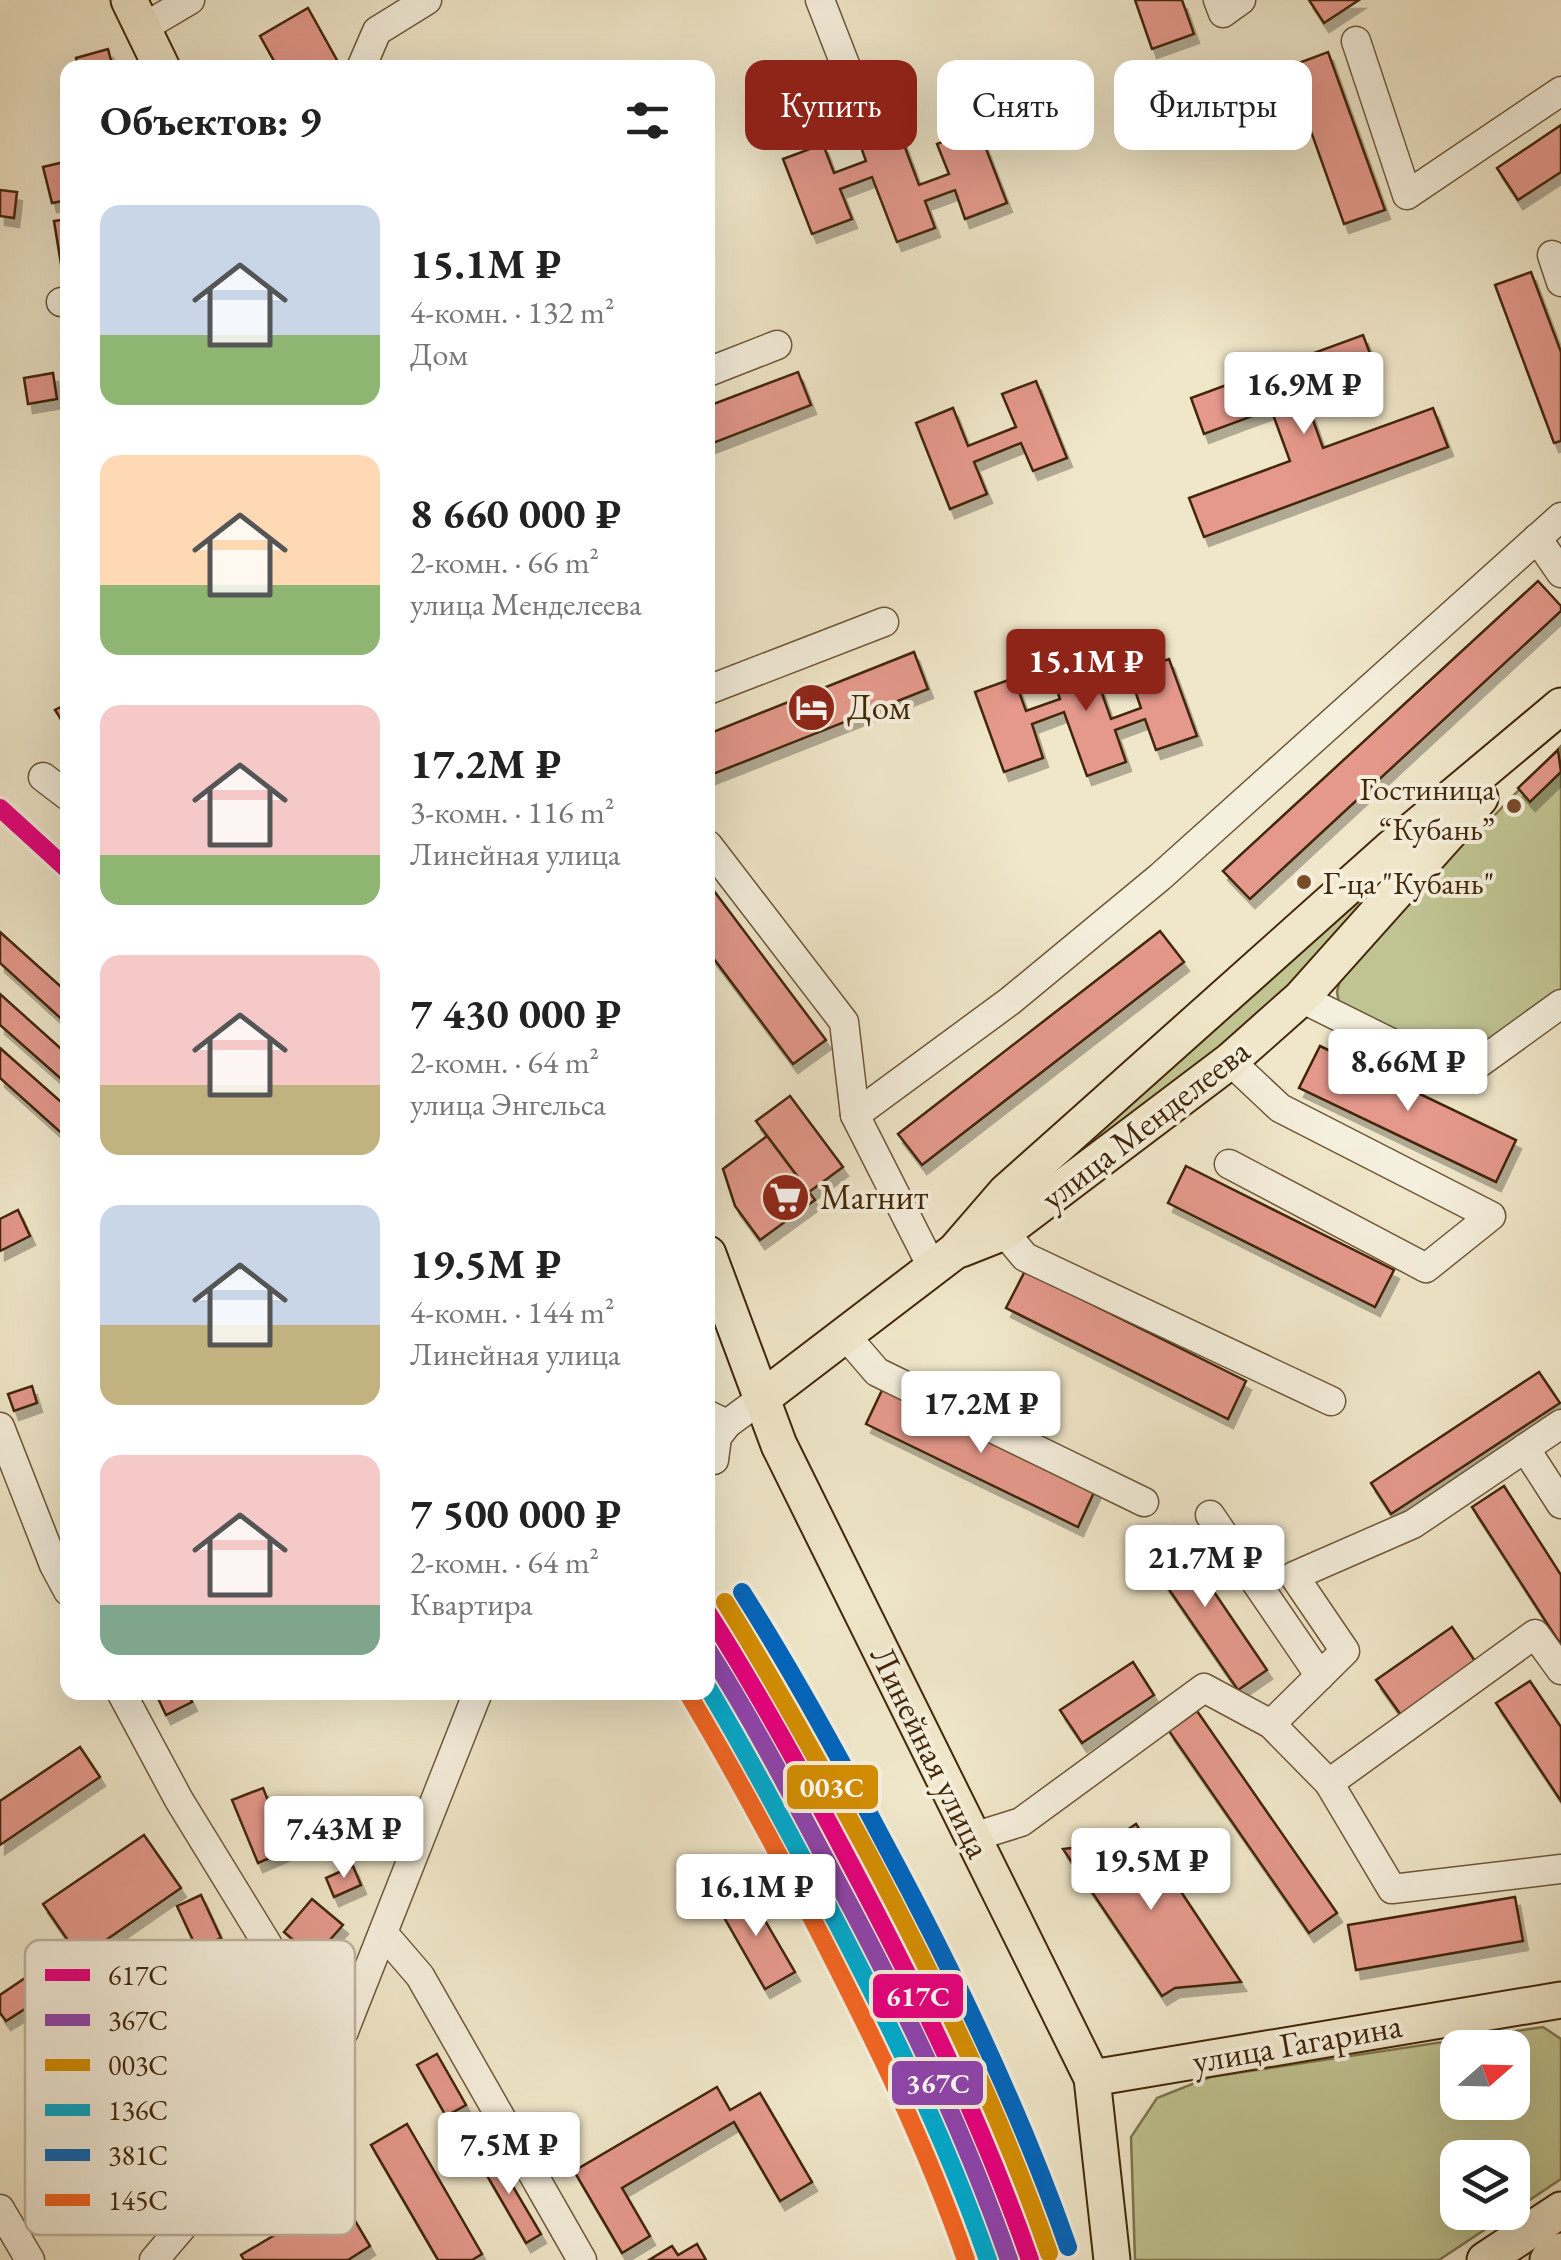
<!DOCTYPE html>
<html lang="ru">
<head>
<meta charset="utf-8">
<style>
  :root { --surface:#fff; --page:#f6f6f6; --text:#222; --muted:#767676; --accent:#8f2418 }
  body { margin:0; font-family:"EB Garamond",serif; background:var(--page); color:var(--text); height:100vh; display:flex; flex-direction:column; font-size:38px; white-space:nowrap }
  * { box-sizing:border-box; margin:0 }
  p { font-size:32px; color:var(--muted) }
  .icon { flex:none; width:55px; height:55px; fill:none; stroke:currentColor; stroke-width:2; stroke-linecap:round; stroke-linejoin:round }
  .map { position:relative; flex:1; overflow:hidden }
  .details { position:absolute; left:60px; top:60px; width:655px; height:1640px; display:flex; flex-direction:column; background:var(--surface); border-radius:20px; box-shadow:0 10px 40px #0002 }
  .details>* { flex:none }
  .top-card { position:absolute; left:745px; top:60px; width:665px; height:90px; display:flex; gap:20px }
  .needle { width:65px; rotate:70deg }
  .controls { position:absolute; left:1440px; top:2030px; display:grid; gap:20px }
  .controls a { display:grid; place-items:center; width:90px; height:90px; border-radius:20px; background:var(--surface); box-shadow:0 10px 40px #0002; font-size:50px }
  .price { position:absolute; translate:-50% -85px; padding:0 22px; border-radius:10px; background:#fff; color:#222; font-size:32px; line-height:65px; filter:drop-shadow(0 2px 5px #0008) }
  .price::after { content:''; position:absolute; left:50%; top:60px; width:30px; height:22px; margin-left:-15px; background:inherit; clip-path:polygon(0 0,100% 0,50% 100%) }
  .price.selected { background:var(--accent); color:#fff }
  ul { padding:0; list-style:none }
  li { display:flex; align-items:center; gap:30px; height:250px; padding:0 40px }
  li span { display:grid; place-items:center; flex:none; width:280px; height:200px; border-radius:20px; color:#555 }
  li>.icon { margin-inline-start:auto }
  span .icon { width:120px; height:120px; fill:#fffc; stroke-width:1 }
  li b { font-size:42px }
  h2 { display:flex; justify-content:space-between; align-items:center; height:120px; padding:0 40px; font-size:42px }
  .tag { padding:0 35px; border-radius:20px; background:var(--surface); box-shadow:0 10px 40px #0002; font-size:35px; line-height:90px }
  .tag.selected { background:var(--accent); color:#fff }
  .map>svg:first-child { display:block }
  .green { fill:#c0c492; stroke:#81764d; stroke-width:2.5; fill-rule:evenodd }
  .building { fill:#e5998c; stroke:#422708; stroke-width:2.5; filter:url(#shadow) }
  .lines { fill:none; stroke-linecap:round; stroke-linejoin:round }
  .minor-casing { stroke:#6e5738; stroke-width:31 }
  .major-casing { stroke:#422708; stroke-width:39 }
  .minor { stroke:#f5efdd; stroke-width:28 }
  .major { stroke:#f0e7ca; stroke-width:35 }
  .rail-1-casing { stroke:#f5efdd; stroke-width:25 }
  .rail-2-casing { stroke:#f5efdd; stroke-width:25 }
  .rail-3-casing { stroke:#f5efdd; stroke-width:25 }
  .rail-4-casing { stroke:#f5efdd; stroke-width:25 }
  .rail-5-casing { stroke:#f5efdd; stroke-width:25 }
  .rail-6-casing { stroke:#f5efdd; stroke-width:25 }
  .rail-1 { stroke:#e5007d; stroke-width:18 }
  .rail-2 { stroke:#8e44ad; stroke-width:18 }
  .rail-3 { stroke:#d38d02; stroke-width:18 }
  .rail-4 { stroke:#00a9ce; stroke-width:18 }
  .rail-5 { stroke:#0065bd; stroke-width:18 }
  .rail-6 { stroke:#f26522; stroke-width:18 }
  .bus-dot { fill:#7a4b2a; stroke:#f5efdd; stroke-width:4 }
  .labels { text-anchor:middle; stroke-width:8; stroke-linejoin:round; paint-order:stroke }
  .bus-label { font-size:32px; fill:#422708; stroke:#f5efdd; text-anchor:end }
  .poi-label { font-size:35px; fill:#422708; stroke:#f5efdd; text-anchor:start }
  .street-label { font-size:35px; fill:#422708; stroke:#f5efdd }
  .key { fill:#f5efdd; stroke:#bfb39d; stroke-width:2.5 }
  .key-label { font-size:28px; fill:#422708 }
  .line-badge { stroke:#f5efdd; stroke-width:4 }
  .badge-label { font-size:28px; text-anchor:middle; font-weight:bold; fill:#fff }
</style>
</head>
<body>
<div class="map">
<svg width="1561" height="2260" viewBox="0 0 1561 2260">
  <defs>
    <filter id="shadow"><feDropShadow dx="5" dy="9" stdDeviation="0" flood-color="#0004"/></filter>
  </defs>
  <rect width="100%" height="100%" fill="#f0e7ca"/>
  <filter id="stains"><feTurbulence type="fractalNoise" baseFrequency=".002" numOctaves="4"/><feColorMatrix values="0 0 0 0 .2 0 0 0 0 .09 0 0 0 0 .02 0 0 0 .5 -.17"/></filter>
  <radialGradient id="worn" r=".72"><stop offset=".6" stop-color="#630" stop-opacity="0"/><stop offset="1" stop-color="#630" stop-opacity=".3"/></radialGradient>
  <g class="green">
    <path d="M1561 746V995L1467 1056 1452 1060 1339 1003 1337 992 1340 980 1435 864 1489 821Z"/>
    <path d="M1394 865 1399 870 1303 982 1136 1120 1015 1198Z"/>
    <path d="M1543 2027 1561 2039V2179L1513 2211 1512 2158H1458V2212L1510 2213 1439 2260H1135L1131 2137 1157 2098 1210 2077ZM1458 2048H1512V2102H1458Z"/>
  </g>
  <g class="building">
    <path d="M1135 0H1182L1194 34 1152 49Z"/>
    <path d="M1309 0H1359L1324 23Z"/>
    <path d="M308 8 338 62 328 68H278L260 36Z"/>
    <path d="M108 49 113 68H78L76 58Z"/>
    <path d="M1328 52 1385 210 1344 224 1288 67Z"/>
    <path d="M894 118 919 185 949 174 937 144 978 128 1007 203 965 219 955 190 925 201 935 228 897 242 872 177 840 189 852 219 812 234 783 159 823 144 834 173 866 161 856 133Z"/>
    <path d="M1561 125V172L1518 200 1497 168Z"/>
    <path d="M68 161V200L52 203 43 167Z"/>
    <path d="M0 190 17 192 14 218 0 216Z"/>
    <path d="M68 219V263L61 264 54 221Z"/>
    <path d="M1531 272 1561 352V441L1554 443 1495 285Z"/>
    <path d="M1363 335 1377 372 1305 398 1323 448 1433 408 1448 447 1204 537 1189 498 1290 461 1271 409 1204 434 1191 398Z"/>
    <path d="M798 372 811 405 708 445V406Z"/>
    <path d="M53 373 57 399 28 404 24 378Z"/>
    <path d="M1036 381 1067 458 1033 471 1021 443 974 462 987 494 950 509 916 423 953 408 968 446 1016 427 1002 394Z"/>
    <path d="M1538 581 1561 606V611L1250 899 1223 871Z"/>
    <path d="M1087 651 1111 719 1141 708 1129 673 1169 659 1197 736 1156 750 1145 719 1115 730 1126 762 1087 776 1064 712 1032 724 1043 758 1004 772 975 692 1014 678 1026 711 1060 699 1048 665Z"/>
    <path d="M914 652 928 689 708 776V734Z"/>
    <path d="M68 703V730L55 710Z"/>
    <path d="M1558 750 1561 772 1530 802 1518 788Z"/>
    <path d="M708 883 826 1040 793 1064 708 951Z"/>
    <path d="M1160 931 1184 962 922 1165 898 1134Z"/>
    <path d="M0 932 68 993V1025L0 963Z"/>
    <path d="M0 994 68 1055V1085L0 1025Z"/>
    <path d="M1320 1046 1516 1140 1496 1182 1299 1088Z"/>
    <path d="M0 1048 68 1108V1139L0 1078Z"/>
    <path d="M790 1096 843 1167 809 1192 756 1121Z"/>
    <path d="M767 1136 815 1200 760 1240 735 1206 723 1169Z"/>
    <path d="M1186 1166 1394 1270 1375 1307 1168 1203Z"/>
    <path d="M18 1210 30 1236 0 1251V1219Z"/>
    <path d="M1025 1271 1246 1381 1228 1419 1006 1308Z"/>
    <path d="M1539 1372 1560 1403 1391 1514 1371 1483Z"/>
    <path d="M32 1386 37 1403 14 1411 8 1394Z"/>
    <path d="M884 1386 1096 1488 1078 1527 866 1424Z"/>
    <path d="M1504 1486 1561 1575V1645L1472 1507Z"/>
    <path d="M1172 1530 1267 1670 1238 1690 1142 1550Z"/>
    <path d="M1452 1627 1479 1667 1403 1718 1376 1680Z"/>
    <path d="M1133 1662 1154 1695 1082 1743 1060 1710Z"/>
    <path d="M1530 1681 1561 1727V1801L1496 1703Z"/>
    <path d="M155 1692H187L192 1702 166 1715Z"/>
    <path d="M1197 1711 1337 1913 1309 1933 1169 1731Z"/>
    <path d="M80 1747 100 1777 0 1845V1801Z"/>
    <path d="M263 1788 288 1850 258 1863 232 1800Z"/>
    <path d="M363 1818 370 1838 358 1842 350 1822Z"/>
    <path d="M1136 1824 1241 1982 1175 1988 1162 1996 1063 1849 1106 1844Z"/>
    <path d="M144 1835 181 1888 80 1958 43 1904Z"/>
    <path d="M353 1866 361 1885 334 1897 326 1878Z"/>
    <path d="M746 1888 795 1972 765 1989 717 1905Z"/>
    <path d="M201 1895 221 1938 197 1949 177 1906Z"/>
    <path d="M1515 1897 1523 1941 1356 1970 1348 1925Z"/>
    <path d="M312 1899 343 1925 314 1958 284 1932Z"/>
    <path d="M28 1976 42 1998 6 2021 0 2013V1995Z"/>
    <path d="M437 2054 466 2105 446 2116 417 2065Z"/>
    <path d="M717 2087 730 2110 760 2093 812 2182 780 2201 734 2122 622 2188 650 2236 622 2253 574 2171Z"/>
    <path d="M407 2124 482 2254 472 2260H438L371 2145Z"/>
    <path d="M492 2151 541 2234 526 2243 478 2160Z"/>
    <path d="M331 2180 370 2246 348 2260H244L241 2255 283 2230 274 2215Z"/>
    <path d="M697 2244 706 2260H649L672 2246 678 2255Z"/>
  </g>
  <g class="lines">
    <defs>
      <g id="minor">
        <path d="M820 0 855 90"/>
        <path d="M1218 0 1223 13 1241 0"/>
        <path d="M141 29 190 0"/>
        <path d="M1356 41 1407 195 1561 91"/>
        <path d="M361 68 377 31 427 0"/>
        <path d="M1552 255 1561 282"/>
        <path d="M61 302 68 301"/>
        <path d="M708 372 777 345"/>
        <path d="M1537 538 1561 573"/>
        <path d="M708 690 884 622"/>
        <path d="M43 777 68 796"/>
        <path d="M708 845 844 1022 855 1115 933 1269"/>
        <path d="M1301 998 1460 1077 1561 1004"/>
        <path d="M855 1115 1010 1001 1160 877 1561 517"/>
        <path d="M1229 1164 1426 1268 1491 1216 1280 1108 1230 1061"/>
        <path d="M1004 1232 1025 1257 1331 1401"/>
        <path d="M846 1336 877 1372 1144 1502"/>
        <path d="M708 1415 727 1424 761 1399"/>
        <path d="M0 1427 54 1565 68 1591"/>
        <path d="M1525 1448 1561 1504"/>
        <path d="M714 1460 717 1437 727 1424"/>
        <path d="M1210 1515 1320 1676"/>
        <path d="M121 1692 179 1800 293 1986 344 2031"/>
        <path d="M1271 1724 1345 1651 1294 1576 1413 1524 1561 1424"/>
        <path d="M1329 1783 1392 1889 1561 1869"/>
        <path d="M973 1837 1021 1822 1204 1688 1271 1724 1329 1783 1535 1634 1561 1670"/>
        <path d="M383 1933 420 1976 582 2260"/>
        <path d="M0 2209 30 2260"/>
        <path d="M154 2260 246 2152 344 2031 478 1692"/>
      </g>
      <g id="major">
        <path d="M129 0 162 68"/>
        <path d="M961 1249 1004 1232 1230 1061 1301 998 1480 798"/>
        <path d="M708 1254 779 1445 1092 2078 1112 2260"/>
        <path d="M761 1399 955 1251 1006 1192 1070 1135 1389 850 1561 706"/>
        <path d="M1092 2078 1561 2000"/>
        <path d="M1485 2260 1561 2210"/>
        <path d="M1548 2260 1561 2251"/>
      </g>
    </defs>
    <use href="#minor" class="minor-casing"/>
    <use href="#major" class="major-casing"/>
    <use href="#minor" class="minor"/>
    <use href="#major" class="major"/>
    <defs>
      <g id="rail-1">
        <path d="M0 808 68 870"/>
        <path d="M708 1613C760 1695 806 1779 851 1865 919 1993 982 2123 1030 2260"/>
      </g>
      <path id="rail-2" d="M708 1650C753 1721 792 1796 831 1870 899 1996 962 2125 1009 2260"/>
      <path id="rail-3" d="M725 1602C776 1684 822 1768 868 1853 937 1983 1001 2114 1049 2253"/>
      <path id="rail-4" d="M708 1688C747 1753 782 1820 818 1887 882 2008 943 2131 988 2260"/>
      <path id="rail-5" d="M742 1592C794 1674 840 1758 885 1844 955 1974 1019 2107 1068 2247"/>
      <path id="rail-6" d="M687 1692C733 1769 775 1847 816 1926 872 2035 926 2144 966 2260"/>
    </defs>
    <use href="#rail-1" class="rail-1-casing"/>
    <use href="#rail-2" class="rail-2-casing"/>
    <use href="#rail-3" class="rail-3-casing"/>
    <use href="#rail-4" class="rail-4-casing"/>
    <use href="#rail-5" class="rail-5-casing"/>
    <use href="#rail-6" class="rail-6-casing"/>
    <use href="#rail-1" class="rail-1"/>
    <use href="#rail-2" class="rail-2"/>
    <use href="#rail-3" class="rail-3"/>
    <use href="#rail-4" class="rail-4"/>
    <use href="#rail-5" class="rail-5"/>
    <use href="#rail-6" class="rail-6"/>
  </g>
  <defs>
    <symbol id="hotel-disc" viewBox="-11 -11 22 22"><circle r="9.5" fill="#8f2418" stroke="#f5efdd"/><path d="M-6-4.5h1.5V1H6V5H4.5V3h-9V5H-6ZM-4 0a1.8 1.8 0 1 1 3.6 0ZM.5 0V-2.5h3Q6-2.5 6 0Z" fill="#fff"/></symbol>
    <symbol id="supermarket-disc" viewBox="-11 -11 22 22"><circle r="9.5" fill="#8f2418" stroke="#f5efdd"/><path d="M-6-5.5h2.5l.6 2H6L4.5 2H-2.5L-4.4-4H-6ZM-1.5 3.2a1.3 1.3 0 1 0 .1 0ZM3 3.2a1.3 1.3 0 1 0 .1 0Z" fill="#fff"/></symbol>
  </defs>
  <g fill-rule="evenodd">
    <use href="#hotel-disc" x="784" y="680" width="55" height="55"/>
    <use href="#supermarket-disc" x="758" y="1170" width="55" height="55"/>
  </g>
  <g class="bus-dot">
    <circle cx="1514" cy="806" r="9"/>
    <circle cx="1304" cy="882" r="9"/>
  </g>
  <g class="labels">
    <g class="bus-label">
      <text x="1495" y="800">Гостиница<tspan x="1495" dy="40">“Кубань”</tspan></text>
      <text x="1323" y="894" text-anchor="start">Г-ца "Кубань"</text>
    </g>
    <g class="poi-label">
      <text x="847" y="719">Дом</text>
      <text x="820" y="1209">Магнит</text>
    </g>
    <g class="street-label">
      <text transform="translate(1145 1124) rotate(-38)" y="12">улица Менделеева</text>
      <text transform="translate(931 1752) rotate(64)" y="12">Линейная улица</text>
      <text transform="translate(1297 2043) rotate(-10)" y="12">улица Гагарина</text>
    </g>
  </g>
  <rect x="25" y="1940" width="330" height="295" rx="15" class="key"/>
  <rect x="45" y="1969" width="45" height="12" fill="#e5007d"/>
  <rect x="45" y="2014" width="45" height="12" fill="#8e44ad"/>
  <rect x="45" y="2059" width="45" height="12" fill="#d38d02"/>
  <rect x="45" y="2104" width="45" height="12" fill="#00a9ce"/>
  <rect x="45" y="2149" width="45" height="12" fill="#0065bd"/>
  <rect x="45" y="2194" width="45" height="12" fill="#f26522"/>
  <g class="key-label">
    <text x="108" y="1985">617C</text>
    <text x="108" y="2030">367С</text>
    <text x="108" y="2075">003С</text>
    <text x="108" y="2120">136С</text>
    <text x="108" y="2165">381С</text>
    <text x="108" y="2210">145С</text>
  </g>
  <g class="line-badge">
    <rect x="785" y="1763" width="95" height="48" rx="10" fill="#d38d02"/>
    <rect x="871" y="1972" width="94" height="48" rx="10" fill="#e5007d"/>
    <rect x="890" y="2059" width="95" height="48" rx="10" fill="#8e44ad"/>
  </g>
  <g class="badge-label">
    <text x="832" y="1797">003С</text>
    <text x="918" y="2006">617C</text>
    <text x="938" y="2093">367С</text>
  </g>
  <rect width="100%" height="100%" filter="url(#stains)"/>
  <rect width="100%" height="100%" fill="url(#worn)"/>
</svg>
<div class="controls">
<a><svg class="needle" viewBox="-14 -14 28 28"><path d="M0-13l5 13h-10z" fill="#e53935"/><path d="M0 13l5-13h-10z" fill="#767676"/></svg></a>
<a><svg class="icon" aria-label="layers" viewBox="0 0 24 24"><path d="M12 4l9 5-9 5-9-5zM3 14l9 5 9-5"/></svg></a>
</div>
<b class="price" style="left:1304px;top:437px">16.9M ₽</b>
<b class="price selected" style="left:1086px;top:714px">15.1M ₽</b>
<b class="price" style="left:1408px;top:1114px">8.66M ₽</b>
<b class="price" style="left:981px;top:1456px">17.2M ₽</b>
<b class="price" style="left:1205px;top:1610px">21.7M ₽</b>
<b class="price" style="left:344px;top:1881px">7.43M ₽</b>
<b class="price" style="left:1151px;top:1913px">19.5M ₽</b>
<b class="price" style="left:756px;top:1939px">16.1M ₽</b>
<b class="price" style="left:509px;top:2197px">7.5M ₽</b>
<div class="top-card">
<a class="tag selected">Купить</a>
<a class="tag">Снять</a>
<a class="tag">Фильтры</a>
</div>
<section class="details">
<h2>Объектов: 9<svg class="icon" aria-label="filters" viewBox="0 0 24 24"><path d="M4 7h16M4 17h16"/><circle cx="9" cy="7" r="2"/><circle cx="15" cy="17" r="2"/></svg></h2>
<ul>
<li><span style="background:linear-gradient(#c9d6e8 65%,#8fb573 0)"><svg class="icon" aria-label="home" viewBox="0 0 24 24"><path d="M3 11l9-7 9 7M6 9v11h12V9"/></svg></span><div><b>15.1M ₽</b><p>4-комн. · 132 m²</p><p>Дом</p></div></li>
<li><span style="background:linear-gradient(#ffd9b3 65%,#8fb573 0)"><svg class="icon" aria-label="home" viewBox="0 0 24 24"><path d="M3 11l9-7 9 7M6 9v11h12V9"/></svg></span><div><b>8 660 000 ₽</b><p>2-комн. · 66 m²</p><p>улица Менделеева</p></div></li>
<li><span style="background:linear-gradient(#f6c9c9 75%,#8fb573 0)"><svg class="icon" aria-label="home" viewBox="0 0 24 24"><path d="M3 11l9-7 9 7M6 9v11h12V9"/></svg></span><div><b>17.2M ₽</b><p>3-комн. · 116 m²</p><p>Линейная улица</p></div></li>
<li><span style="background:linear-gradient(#f6c9c9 65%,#c2b280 0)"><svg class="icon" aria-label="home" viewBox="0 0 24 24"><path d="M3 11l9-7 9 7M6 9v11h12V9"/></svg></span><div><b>7 430 000 ₽</b><p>2-комн. · 64 m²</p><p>улица Энгельса</p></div></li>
<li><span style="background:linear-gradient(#c9d6e8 60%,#c2b280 0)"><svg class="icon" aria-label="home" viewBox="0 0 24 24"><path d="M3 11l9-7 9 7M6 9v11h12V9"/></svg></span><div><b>19.5M ₽</b><p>4-комн. · 144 m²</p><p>Линейная улица</p></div></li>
<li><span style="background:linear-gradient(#f6c9c9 75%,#7fa58c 0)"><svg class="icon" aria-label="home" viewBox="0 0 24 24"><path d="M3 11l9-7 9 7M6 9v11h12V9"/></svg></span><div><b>7 500 000 ₽</b><p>2-комн. · 64 m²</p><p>Квартира</p></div></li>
</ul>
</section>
</div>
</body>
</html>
